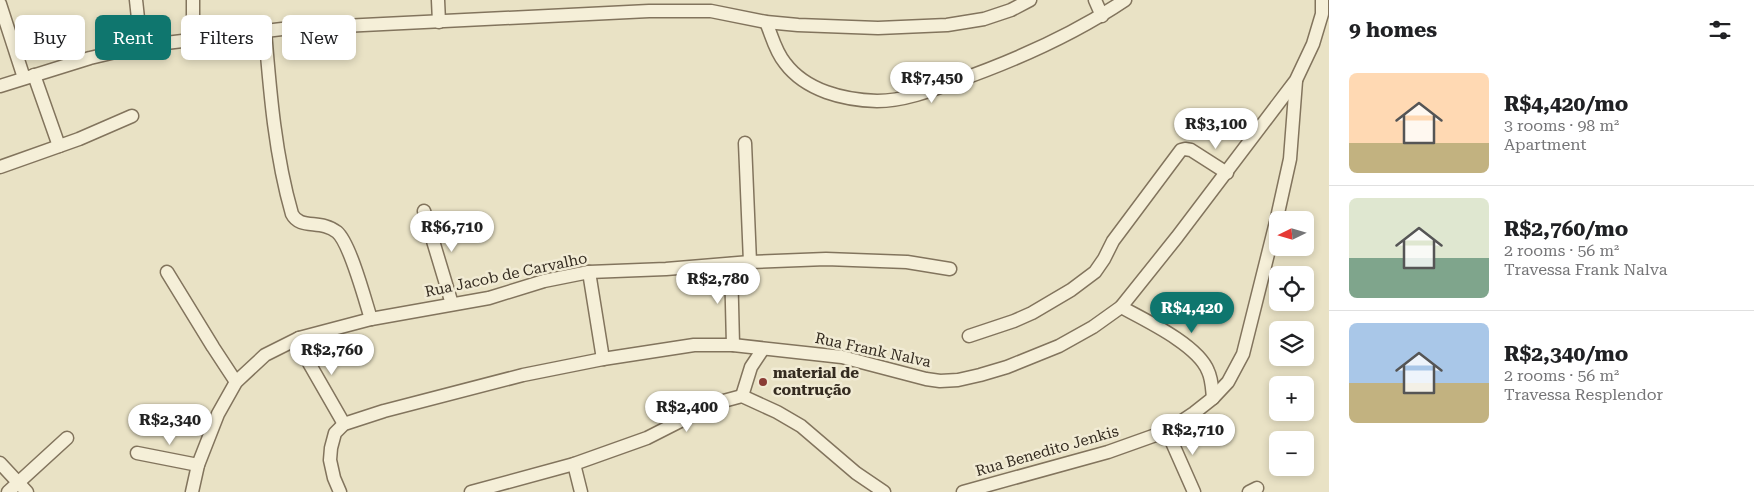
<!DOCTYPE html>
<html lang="en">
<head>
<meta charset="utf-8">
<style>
  :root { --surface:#fff; --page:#f6f6f6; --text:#202124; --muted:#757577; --line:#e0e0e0; --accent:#0f766e }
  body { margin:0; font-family:"Roboto Serif",serif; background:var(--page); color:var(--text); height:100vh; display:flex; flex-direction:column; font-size:19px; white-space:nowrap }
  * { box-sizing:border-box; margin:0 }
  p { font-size:16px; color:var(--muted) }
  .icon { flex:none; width:28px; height:28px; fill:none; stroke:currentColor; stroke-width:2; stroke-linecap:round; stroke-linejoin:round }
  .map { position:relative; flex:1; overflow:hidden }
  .details { display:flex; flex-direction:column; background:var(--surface); width:425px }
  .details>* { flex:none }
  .top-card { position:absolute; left:15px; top:15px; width:475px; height:45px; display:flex; gap:10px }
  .needle { width:32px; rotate:265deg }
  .tools { position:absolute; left:1269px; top:211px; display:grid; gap:10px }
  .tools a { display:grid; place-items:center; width:45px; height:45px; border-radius:8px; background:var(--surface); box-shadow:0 2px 8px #0003; font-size:25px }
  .price { position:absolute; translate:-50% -42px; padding:0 11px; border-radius:18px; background:#fff; color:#222; font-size:16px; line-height:32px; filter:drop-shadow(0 1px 2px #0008) }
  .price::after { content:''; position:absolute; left:50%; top:30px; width:15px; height:11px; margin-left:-8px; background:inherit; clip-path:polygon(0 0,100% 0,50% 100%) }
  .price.selected { background:var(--accent); color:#fff }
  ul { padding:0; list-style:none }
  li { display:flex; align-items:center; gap:15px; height:125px; padding:0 20px }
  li+li { border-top:1px solid var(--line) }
  li span { display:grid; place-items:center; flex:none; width:140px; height:100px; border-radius:8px; color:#555 }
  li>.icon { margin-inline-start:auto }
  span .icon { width:60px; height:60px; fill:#fffc; stroke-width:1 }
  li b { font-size:21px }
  h2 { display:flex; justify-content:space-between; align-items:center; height:60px; padding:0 20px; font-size:21px }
  .pill { padding:0 18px; border-radius:8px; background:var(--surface); box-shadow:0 2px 8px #0003; font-size:18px; line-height:45px }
  .pill.selected { background:var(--accent); color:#fff }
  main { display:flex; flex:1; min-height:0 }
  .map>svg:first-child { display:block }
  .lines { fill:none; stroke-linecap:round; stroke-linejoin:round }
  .street-casing { stroke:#82745d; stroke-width:15 }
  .street { stroke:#f5efd8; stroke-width:12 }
  .poi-dot { fill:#8a3c34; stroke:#f1ebd4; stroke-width:2 }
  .labels { text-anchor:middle; stroke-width:5; stroke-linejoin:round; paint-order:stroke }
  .street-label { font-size:15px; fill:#342b20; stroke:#f1ebd4 }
  .poi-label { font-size:15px; font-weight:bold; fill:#342b20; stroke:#f1ebd4; text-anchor:start }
</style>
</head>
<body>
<main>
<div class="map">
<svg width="1329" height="492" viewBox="0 0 1329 492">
  <rect width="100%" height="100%" fill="#e9e2c5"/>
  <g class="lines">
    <defs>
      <g id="street">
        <path d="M136 0 141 46"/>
        <path d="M438 0 439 22"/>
        <path d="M1095 0 1102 16"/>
        <path d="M0 4 24 78"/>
        <path d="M766 22C772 36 775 51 785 63 806 91 844 100 877 101 903 101 930 91 954 82 1014 61 1073 35 1125 0"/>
        <path d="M265 31C270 92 275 155 292 214 300 230 321 219 337 232 350 243 365 300 371 319"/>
        <path d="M193 39V0"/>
        <path d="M34 75 59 146"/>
        <path d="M0 86 90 58 141 46 282 29 649 11H711L766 22 798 25 878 28 947 25 984 19 1011 10 1030 0"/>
        <path d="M745 143 750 262"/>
        <path d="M0 167 79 139 132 116"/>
        <path d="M424 211 452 304"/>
        <path d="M731 264 733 345"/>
        <path d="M167 272 213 347 236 382"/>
        <path d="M589 272 603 359"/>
        <path d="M1121 307C1145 320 1198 345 1208 371 1212 379 1212 389 1213 398"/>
        <path d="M969 336 1014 321 1032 313 1071 290 1095 272 1104 259 1113 241 1181 150 1185 149 1191 150 1227 173"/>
        <path d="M299 338 309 363 344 424"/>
        <path d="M742 396 751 367 763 349"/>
        <path d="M1167 431 1194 492"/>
        <path d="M137 453 198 465"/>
        <path d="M0 463 27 492"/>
        <path d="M574 464 581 492"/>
        <path d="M8 492 67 438"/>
        <path d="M192 492 198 465 218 414 236 382 265 355 299 338 371 319 489 298 544 281 589 272 666 269 750 262 826 259 907 262 950 269"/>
        <path d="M340 492 334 478 330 460 331 448 335 433 344 424 384 411 523 375 603 359 694 345H733L842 357 926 379 940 381 958 380 980 375 1007 367 1059 346 1093 327 1121 307 1177 237 1296 80 1313 44 1322 14V0"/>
        <path d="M471 492 574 464 647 438 716 403 742 396 777 412 801 426 856 473 884 492"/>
        <path d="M963 492 1108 452 1167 431 1194 413 1213 398 1228 382 1243 354 1276 222 1290 159 1296 81"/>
        <path d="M1249 492 1257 488"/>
      </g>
    </defs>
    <use href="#street" class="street-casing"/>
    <use href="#street" class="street"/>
  </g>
  <circle class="poi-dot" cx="763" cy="382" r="5"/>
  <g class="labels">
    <g class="street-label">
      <text transform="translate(506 275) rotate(-12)" y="5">Rua Jacob de Carvalho</text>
      <text transform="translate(873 350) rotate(12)" y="5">Rua Frank Nalva</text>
      <text transform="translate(1047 451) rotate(-16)" y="5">Rua Benedito Jenkis</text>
    </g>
    <g class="poi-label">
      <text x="773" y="378">material de<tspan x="773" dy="17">contrução</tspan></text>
    </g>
  </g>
</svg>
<div class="tools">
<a><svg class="needle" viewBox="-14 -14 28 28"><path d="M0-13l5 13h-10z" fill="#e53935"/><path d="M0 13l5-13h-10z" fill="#757577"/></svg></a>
<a><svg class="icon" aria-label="locate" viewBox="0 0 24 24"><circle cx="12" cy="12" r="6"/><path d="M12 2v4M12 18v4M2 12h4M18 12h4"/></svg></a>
<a><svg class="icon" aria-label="layers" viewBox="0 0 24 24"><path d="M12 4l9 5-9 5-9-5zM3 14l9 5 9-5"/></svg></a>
<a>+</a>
<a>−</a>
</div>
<b class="price" style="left:932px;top:104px">R$7,450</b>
<b class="price" style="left:1216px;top:150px">R$3,100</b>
<b class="price" style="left:452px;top:253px">R$6,710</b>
<b class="price" style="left:718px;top:305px">R$2,780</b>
<b class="price selected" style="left:1192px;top:334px">R$4,420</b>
<b class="price" style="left:332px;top:376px">R$2,760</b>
<b class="price" style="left:687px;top:433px">R$2,400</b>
<b class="price" style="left:170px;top:446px">R$2,340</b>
<b class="price" style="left:1193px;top:456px">R$2,710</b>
<div class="top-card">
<a class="pill">Buy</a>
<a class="pill selected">Rent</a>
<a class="pill">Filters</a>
<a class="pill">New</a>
</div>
</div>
<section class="details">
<h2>9 homes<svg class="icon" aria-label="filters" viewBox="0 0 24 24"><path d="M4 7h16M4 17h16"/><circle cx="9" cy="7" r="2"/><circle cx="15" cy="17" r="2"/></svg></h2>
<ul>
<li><span style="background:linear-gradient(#ffd9b3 70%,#c2b280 0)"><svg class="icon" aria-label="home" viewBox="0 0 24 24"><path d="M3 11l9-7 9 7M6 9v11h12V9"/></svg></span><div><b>R$4,420/mo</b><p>3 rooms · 98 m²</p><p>Apartment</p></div></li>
<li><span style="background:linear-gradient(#dfe7d0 60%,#7fa58c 0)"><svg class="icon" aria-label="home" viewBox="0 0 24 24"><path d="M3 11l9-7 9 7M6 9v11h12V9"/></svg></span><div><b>R$2,760/mo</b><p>2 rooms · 56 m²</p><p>Travessa Frank Nalva</p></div></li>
<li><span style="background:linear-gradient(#a9c7e8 60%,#c2b280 0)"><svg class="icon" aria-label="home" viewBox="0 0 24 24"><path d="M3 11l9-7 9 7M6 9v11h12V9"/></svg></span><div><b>R$2,340/mo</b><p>2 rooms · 56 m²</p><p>Travessa Resplendor</p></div></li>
</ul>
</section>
</main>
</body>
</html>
